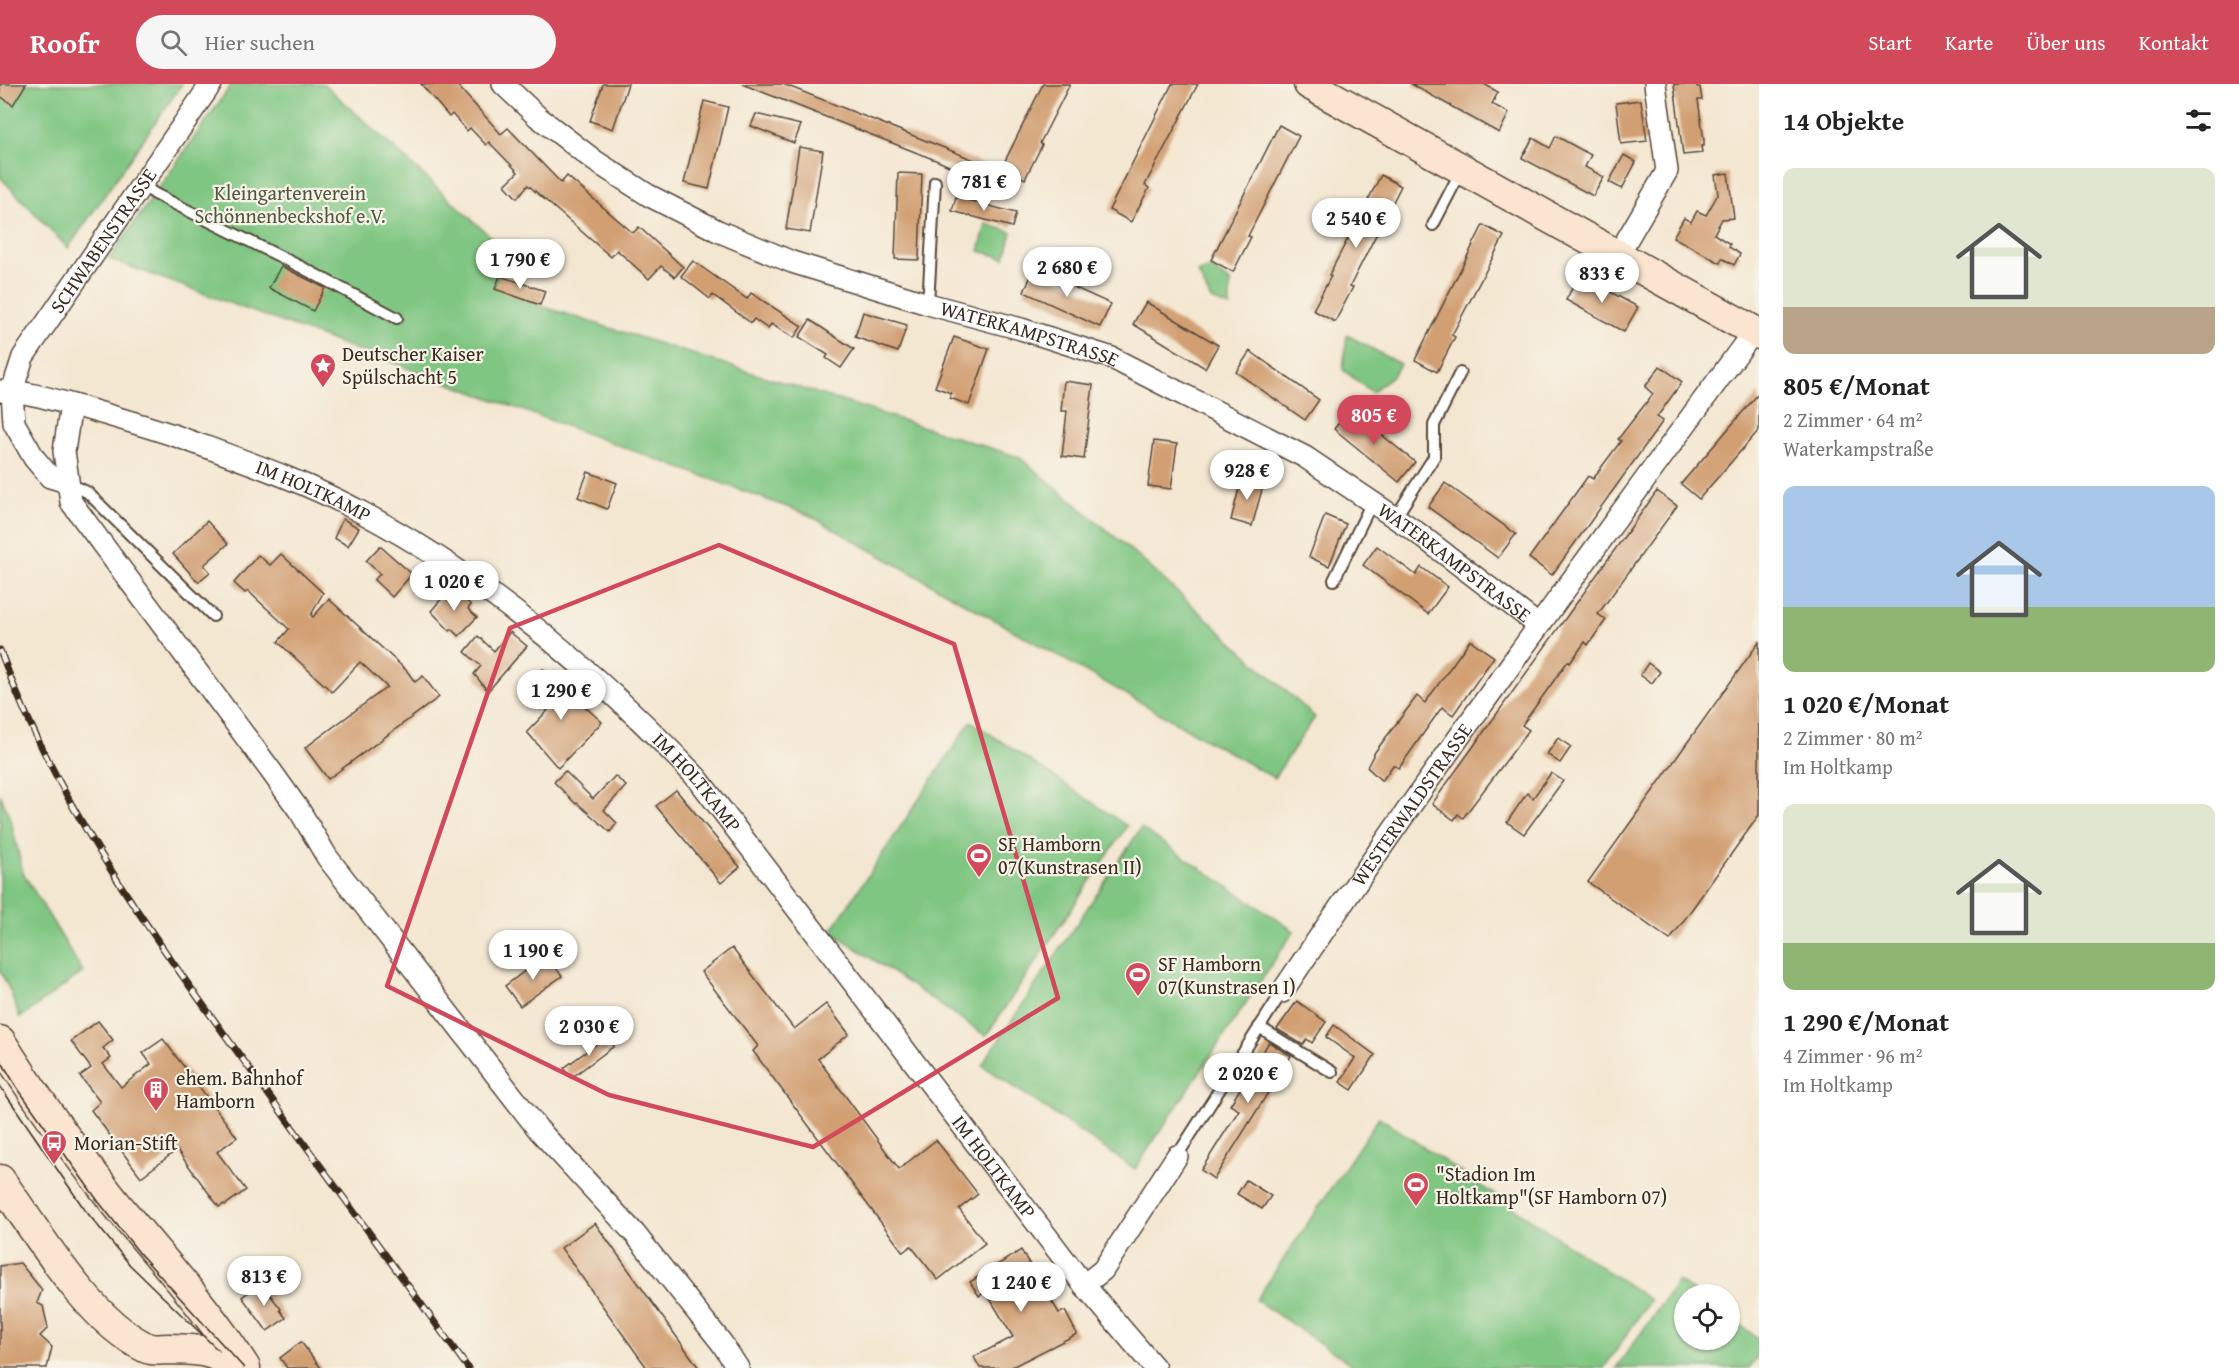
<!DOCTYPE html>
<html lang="de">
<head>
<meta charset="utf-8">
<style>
  :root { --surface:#fff; --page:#f6f6f6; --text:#222; --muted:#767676; --accent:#d1495b }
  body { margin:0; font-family:"Gentium Book Plus",serif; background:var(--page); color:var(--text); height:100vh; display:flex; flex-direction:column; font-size:22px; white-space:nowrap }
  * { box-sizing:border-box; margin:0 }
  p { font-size:20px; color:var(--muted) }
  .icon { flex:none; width:33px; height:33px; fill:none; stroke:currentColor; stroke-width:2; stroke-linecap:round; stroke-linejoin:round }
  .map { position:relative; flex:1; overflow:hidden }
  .details { display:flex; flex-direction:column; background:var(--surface); width:480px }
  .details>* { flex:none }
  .fabs { position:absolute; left:1674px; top:1200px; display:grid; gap:12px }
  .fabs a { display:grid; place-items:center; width:66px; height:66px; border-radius:50%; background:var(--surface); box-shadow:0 2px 4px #0004; font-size:30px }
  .price { position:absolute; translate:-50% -51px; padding:0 14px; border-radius:21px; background:#fff; color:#222; font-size:20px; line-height:39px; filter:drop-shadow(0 2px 3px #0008) }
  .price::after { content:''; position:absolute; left:50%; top:36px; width:18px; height:14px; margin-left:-9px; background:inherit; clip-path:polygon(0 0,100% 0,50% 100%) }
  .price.selected { background:var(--accent); color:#fff }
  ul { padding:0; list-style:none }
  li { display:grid; align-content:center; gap:12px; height:318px; padding:0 24px }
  li span { display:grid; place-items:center; height:186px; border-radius:12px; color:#555 }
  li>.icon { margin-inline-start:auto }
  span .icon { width:108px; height:108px; fill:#fffc; stroke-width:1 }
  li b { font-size:26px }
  h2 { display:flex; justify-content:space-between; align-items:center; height:72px; padding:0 24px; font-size:26px }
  header { display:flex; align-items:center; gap:36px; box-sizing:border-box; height:84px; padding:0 30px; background:var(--accent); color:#fff }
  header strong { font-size:28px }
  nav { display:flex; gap:33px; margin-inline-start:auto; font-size:21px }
  .search { width:420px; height:54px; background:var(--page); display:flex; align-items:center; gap:15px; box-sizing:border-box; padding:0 21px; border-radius:33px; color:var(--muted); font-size:22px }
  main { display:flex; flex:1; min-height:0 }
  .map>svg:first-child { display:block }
  .green { fill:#7fc682; stroke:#5d7850; stroke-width:1.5 }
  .building { fill:#d19f72 }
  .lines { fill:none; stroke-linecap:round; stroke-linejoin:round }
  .lane-casing { stroke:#574639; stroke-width:14 }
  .street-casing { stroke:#574639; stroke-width:24 }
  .secondary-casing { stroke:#574639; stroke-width:33 }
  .lane { stroke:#fff; stroke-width:10 }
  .street { stroke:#fff; stroke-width:21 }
  .secondary { stroke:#fce5d0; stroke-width:30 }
  .tram { stroke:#3b2a1e; stroke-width:1.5 }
  .rail-casing { stroke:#3b2a1e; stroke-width:7 }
  .rail { stroke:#f7f3e8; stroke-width:4.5; stroke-dasharray:14; stroke-linecap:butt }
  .marked { fill:none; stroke:#d1495b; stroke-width:4.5; stroke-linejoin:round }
  .labels { text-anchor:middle; stroke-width:4.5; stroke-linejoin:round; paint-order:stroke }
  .park-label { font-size:20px; fill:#4f593c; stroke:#f7f3e8 }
  .street-label { font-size:20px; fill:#3b2a1e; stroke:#f7f3e8 }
  .poi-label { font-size:20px; fill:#3b2a1e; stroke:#f7f3e8; text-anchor:start }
</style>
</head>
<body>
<header>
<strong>Roofr</strong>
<div class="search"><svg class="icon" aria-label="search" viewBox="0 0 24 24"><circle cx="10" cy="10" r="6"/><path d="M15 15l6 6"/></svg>Hier suchen</div>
<nav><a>Start</a><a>Karte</a><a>Über uns</a><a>Kontakt</a></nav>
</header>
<main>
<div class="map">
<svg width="1759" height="1284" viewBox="0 0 1759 1284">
  <rect width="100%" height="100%" fill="#f7f3e8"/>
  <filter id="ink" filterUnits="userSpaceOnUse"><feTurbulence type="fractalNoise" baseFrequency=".0167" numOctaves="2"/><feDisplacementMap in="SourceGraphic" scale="12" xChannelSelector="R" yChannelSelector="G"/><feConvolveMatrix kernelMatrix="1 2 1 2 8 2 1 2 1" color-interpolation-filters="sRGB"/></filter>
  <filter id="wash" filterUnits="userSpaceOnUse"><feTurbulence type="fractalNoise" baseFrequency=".008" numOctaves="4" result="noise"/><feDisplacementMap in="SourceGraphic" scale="24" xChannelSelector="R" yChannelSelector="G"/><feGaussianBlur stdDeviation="1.35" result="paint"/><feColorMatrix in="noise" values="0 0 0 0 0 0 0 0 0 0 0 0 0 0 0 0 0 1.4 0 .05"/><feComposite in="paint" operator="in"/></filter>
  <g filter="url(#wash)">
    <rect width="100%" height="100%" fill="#f4e7d1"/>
    <g class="green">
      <path d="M0 0H182L68 164 0 93Z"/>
      <path d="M232 0H324L507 168 494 204 553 226 1019 373 1132 467 1315 633 1274 694 809 431 109 175Z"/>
      <path d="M986 140 1012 148 1005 174 979 167Z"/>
      <path d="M1210 184 1230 198V223L1211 216 1198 189Z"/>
      <path d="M1347 251 1400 280 1394 290 1372 308 1343 286Z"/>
      <path d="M971 637 1127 742 986 952 831 847Z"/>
      <path d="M0 710 11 737 23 789 83 888 20 934 10 907 0 886Z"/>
      <path d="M1141 744 1294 847 1135 1085 982 981Z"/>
      <path d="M1379 1033 1650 1216 1604 1284H1357L1256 1216Z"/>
      <path d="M1678 1197 1697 1210H1684V1256H1730V1234L1759 1255V1271L1749 1284H1616Z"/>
    </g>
    <g id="blocks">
      <g class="building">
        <path d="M0 0H26L13 21 0 12Z"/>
        <path d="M421 0H456L501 50 508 44 561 99 567 92 633 149 639 143 683 183 675 193 661 182 649 195 617 166 611 173 528 101 517 114 505 101 518 88 489 58 486 61 470 44 467 47 452 30 449 33Z"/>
        <path d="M603 0H628L613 45 590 37Z"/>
        <path d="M742 0H783L962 71 1006 90 999 105 938 77Z"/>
        <path d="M1043 0H1070L1040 59 1042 61 1025 95 1002 83Z"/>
        <path d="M1172 0H1198L1145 101 1149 104 1131 138 1109 126Z"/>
        <path d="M1411 0H1484L1498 8 1492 20 1509 29 1499 49Z"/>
        <path d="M1674 0H1696L1697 3H1700L1702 16H1698L1704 56V62H1701L1702 69 1683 71Z"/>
        <path d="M1641 16 1647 57 1621 60 1616 19Z"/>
        <path d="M704 17 728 23 709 105 684 99Z"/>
        <path d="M756 30 801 41 794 59 751 42Z"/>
        <path d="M1279 41 1299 52 1248 152 1251 153 1233 188 1211 176Z"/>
        <path d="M1556 52 1591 71 1585 83 1604 93 1593 112 1522 74 1533 54 1550 64Z"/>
        <path d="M799 63 823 67 810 149 786 145Z"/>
        <path d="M1624 71 1636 78 1622 105 1609 98Z"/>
        <path d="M898 89 922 90 919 176 895 175Z"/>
        <path d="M1728 89 1734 134 1722 135 1714 150 1730 160 1729 163 1740 170 1734 181 1722 174 1720 179 1673 153 1684 134 1691 138 1697 127 1706 131 1718 110 1715 91Z"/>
        <path d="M1381 91 1401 102 1350 202 1353 203 1335 238 1313 226 1331 192 1329 191Z"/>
        <path d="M956 113 1016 129 1012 143 952 127Z"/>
        <path d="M1483 141 1504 152 1452 251 1455 253 1437 288 1415 276Z"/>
        <path d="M693 177 747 215 751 209 802 242 794 254 771 240 768 245 754 235 751 239 713 211 710 215 681 192Z"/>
        <path d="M281 182 325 204 313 227 269 204Z"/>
        <path d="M1034 185 1111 220 1100 243 1024 208Z"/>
        <path d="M1579 191 1638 223 1624 248 1566 216Z"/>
        <path d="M500 192 545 207 540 221 495 205Z"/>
        <path d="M1146 218 1218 261 1205 284 1133 240Z"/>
        <path d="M863 228 907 241 898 268 855 253Z"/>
        <path d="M810 236 854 265 841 284 826 274 828 271 799 253Z"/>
        <path d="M954 253 989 265 969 321 950 314 951 309 935 303Z"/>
        <path d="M1250 267 1319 316 1305 336 1236 288Z"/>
        <path d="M1660 282 1682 298 1657 333 1663 337 1552 491 1529 474 1588 392 1593 395 1603 381 1621 357 1618 355 1653 310 1645 303Z"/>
        <path d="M1064 297 1093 301 1084 375 1062 372 1067 327H1061Z"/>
        <path d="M1759 309V346L1699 415 1681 400Z"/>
        <path d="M1350 325 1415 378 1399 398 1334 345Z"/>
        <path d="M1154 357 1177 360 1171 405 1148 402Z"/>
        <path d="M588 388 617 399 607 425 578 413Z"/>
        <path d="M1242 393 1264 398 1252 442 1231 436Z"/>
        <path d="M1445 399 1516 450 1498 474 1428 423Z"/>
        <path d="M1657 407 1677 422 1598 530 1606 536 1588 561 1585 558 1570 579 1568 577 1522 641 1529 646 1463 734 1458 730 1454 736 1432 720Z"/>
        <path d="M1325 431 1346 440 1329 482 1309 473Z"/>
        <path d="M343 435 359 444 348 462 334 454Z"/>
        <path d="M207 437 228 460 204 481 210 488 198 498 173 470Z"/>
        <path d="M380 462 412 490 392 513 374 496 380 490 366 477Z"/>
        <path d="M1377 462 1416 491 1421 483 1448 503 1428 530 1363 481Z"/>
        <path d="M281 470 323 509 311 531 313 533 329 515 407 587 415 598 423 592 439 613 328 695 305 664 387 603 360 578 332 608 278 558 289 545 248 507 245 509 234 499 258 471 270 481Z"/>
        <path d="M451 504 471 521 468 525 477 533 459 552 451 545 450 547 431 527Z"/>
        <path d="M510 548 527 562 488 607 474 590 481 582 465 568 478 552 494 567Z"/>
        <path d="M1470 556 1494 573 1453 631 1442 623 1399 684 1393 681 1382 697 1367 683 1375 668 1417 612 1425 619Z"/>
        <path d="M1759 558V731L1670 856 1588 798Z"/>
        <path d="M1648 579 1660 588 1652 599 1640 591Z"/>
        <path d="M543 585 602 638 558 684 527 648 551 623 539 612 543 609 531 598Z"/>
        <path d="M1558 654 1571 663 1560 679 1547 670Z"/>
        <path d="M565 687 593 715 615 692 626 702 604 726 617 739 610 748 577 719 576 720 554 698Z"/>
        <path d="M1551 689 1563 697 1524 750 1507 738 1527 709 1533 714Z"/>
        <path d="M676 706 740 783 721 799 656 722Z"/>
        <path d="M732 864 794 945 826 920 849 950 818 975 899 1085 936 1056 978 1110 959 1125 985 1159 938 1196 911 1162 903 1168 753 967 758 962 701 888Z"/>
        <path d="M546 871 562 892 520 922 505 902Z"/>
        <path d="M1297 917 1326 938 1312 959 1307 955 1303 961 1277 945Z"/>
        <path d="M98 937 113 956 103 964 111 974 103 980 121 1003 151 980 143 969 163 955 237 1053 217 1068 246 1106 225 1121 224 1120 219 1123 177 1066 141 1093 91 1026 100 1018 80 992 91 984 71 957Z"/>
        <path d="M1334 941 1375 971 1352 1006 1340 998 1355 974 1326 953Z"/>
        <path d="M607 952 614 962 571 994 564 984Z"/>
        <path d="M1269 958 1291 972 1214 1095 1201 1086 1239 1026 1230 1021Z"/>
        <path d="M1246 1096 1271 1112 1262 1125 1237 1110Z"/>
        <path d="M595 1139 699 1284H647L561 1164Z"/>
        <path d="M1021 1166 1059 1229 1065 1227 1077 1250 1010 1284H980L974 1273 1013 1253 986 1208 979 1212 970 1198Z"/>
        <path d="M20 1179 42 1206 37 1219 43 1222 48 1244 40 1252 52 1263 47 1284H0V1182Z"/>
        <path d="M261 1199 281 1225 280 1226 286 1234 267 1247 242 1213Z"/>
        <path d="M301 1258 321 1284H287L280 1274Z"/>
      </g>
    </g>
  </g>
  <g filter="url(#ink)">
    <use href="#blocks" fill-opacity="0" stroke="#574639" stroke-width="1.5"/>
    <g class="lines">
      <defs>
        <g id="lane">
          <path d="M141 100 155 110 303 184 397 234"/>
          <path d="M1433 141 1462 85"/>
          <path d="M928 220 935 98"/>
          <path d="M68 399 87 408 213 532"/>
          <path d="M1395 434 1434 373V341L1460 289"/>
          <path d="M1334 496 1372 418"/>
          <path d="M1259 943 1332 988"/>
          <path d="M1177 1072 1282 908"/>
        </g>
        <g id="street">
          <path id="s1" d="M503 0 538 33 595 77 648 111 718 147 792 178 928 220 1021 245 1112 274 1305 373 1415 447 1538 541"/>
          <path d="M1618 171 1667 87 1655 0"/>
          <path id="s2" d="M0 307C29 307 57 317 84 324 115 333 146 342 176 352 238 375 302 396 361 428 488 495 600 591 698 695L1084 1201 1155 1284"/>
          <path d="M71 321 64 367 71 418 271 687 301 729 327 773 538 1045 635 1150 721 1258 738 1284"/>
          <path id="s3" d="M67 398 50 393 34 374 14 339 12 307 23 273 211 0"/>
          <path id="s4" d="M1282 908C1434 683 1594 465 1754 247"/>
          <path d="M1084 1201 1103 1186 1177 1072"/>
        </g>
        <g id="secondary">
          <path d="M1309 0 1759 250"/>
          <path d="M0 957C33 1010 70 1061 109 1111 154 1168 206 1221 245 1284"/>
          <path d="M0 1096C38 1149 87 1235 145 1263 152 1267 161 1265 168 1265 196 1266 213 1264 236 1284"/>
        </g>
      </defs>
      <use href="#lane" class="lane-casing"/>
      <use href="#street" class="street-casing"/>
      <use href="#secondary" class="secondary-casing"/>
      <use href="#lane" class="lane"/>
      <use href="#street" class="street"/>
      <use href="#secondary" class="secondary"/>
      <g class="tram">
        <path d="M0 975 16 1002 98 1117 141 1171 244 1284"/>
        <path d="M0 1002 85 1126 130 1181 219 1267"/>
      </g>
      <defs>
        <path id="rail" d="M0 566C55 718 147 844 241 973 317 1077 392 1180 468 1284"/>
      </defs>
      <use href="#rail" class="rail-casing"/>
      <use href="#rail" class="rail"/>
    </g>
  </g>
  <path class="marked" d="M719 461 954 560 1058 914 813 1063 609 1011 387 902 510 544Z"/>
  <defs>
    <symbol id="sight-pin" viewBox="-11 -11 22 30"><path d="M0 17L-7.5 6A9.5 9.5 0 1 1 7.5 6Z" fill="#d1495b" stroke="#f7f3e8"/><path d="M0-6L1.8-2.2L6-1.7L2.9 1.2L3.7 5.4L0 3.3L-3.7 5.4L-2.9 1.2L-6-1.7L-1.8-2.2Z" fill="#fff"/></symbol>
    <symbol id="stadium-pin" viewBox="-11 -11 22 30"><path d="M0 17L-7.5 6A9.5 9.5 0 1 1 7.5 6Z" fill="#d1495b" stroke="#f7f3e8"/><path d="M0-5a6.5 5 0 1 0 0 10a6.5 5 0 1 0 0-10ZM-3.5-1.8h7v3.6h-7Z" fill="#fff"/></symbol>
    <symbol id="building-pin" viewBox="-11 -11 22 30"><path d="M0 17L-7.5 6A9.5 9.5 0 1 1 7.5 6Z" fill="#d1495b" stroke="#f7f3e8"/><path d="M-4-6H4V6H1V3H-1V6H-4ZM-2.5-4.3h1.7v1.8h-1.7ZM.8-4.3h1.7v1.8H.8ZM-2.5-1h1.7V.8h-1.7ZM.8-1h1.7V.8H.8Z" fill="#fff"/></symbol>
    <symbol id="bus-pin" viewBox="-11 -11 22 30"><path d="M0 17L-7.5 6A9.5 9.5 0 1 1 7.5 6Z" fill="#d1495b" stroke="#f7f3e8"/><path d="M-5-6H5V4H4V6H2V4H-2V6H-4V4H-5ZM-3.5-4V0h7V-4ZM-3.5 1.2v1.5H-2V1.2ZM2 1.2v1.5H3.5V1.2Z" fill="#fff"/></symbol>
  </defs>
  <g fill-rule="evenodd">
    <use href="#sight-pin" x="308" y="267" width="30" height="40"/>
    <use href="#stadium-pin" x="964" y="757" width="30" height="40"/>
    <use href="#stadium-pin" x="1123" y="876" width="30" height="40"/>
    <use href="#building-pin" x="141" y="991" width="30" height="40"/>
    <use href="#bus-pin" x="39" y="1044" width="30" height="40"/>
    <use href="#stadium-pin" x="1401" y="1086" width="30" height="40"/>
  </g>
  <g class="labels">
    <g class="park-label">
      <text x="290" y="116">Kleingartenverein<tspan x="290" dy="23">Schönnenbeckshof e.V.</tspan></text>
    </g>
    <g class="street-label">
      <text dy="7" stroke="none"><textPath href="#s3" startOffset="292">SCHWABENSTRASSE</textPath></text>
      <text dy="7" stroke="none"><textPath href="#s1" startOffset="590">WATERKAMPSTRASSE</textPath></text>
      <text dy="7" stroke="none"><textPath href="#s2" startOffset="330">IM HOLTKAMP</textPath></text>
      <text dy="7" stroke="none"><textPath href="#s1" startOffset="1076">WATERKAMPSTRASSE</textPath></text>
      <text dy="7" stroke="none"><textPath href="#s2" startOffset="816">IM HOLTKAMP</textPath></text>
      <text dy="7" stroke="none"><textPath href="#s4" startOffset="228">WESTERWALDSTRASSE</textPath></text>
      <text dy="7" stroke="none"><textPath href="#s2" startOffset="1302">IM HOLTKAMP</textPath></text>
    </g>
    <g class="poi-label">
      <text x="342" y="277">Deutscher Kaiser<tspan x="342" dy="23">Spülschacht 5</tspan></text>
      <text x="998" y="767">SF Hamborn<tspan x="998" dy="23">07(Kunstrasen II)</tspan></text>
      <text x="1158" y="887">SF Hamborn<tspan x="1158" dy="23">07(Kunstrasen I)</tspan></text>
      <text x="176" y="1001">ehem. Bahnhof<tspan x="176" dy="23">Hamborn</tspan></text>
      <text x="74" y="1066">Morian-Stift</text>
      <text x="1436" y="1097">"Stadion Im<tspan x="1436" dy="23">Holtkamp"(SF Hamborn 07)</tspan></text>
    </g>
  </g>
</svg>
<div class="fabs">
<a><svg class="icon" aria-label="locate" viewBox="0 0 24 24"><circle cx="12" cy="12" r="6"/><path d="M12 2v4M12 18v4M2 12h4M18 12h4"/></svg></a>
</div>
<b class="price" style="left:984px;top:128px">781 €</b>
<b class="price" style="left:1356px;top:165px">2 540 €</b>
<b class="price" style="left:520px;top:206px">1 790 €</b>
<b class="price" style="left:1067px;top:214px">2 680 €</b>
<b class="price" style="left:1602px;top:220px">833 €</b>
<b class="price selected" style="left:1374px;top:362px">805 €</b>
<b class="price" style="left:1247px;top:417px">928 €</b>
<b class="price" style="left:454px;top:528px">1 020 €</b>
<b class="price" style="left:561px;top:637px">1 290 €</b>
<b class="price" style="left:533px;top:897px">1 190 €</b>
<b class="price" style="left:589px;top:973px">2 030 €</b>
<b class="price" style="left:1248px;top:1020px">2 020 €</b>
<b class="price" style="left:264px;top:1223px">813 €</b>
<b class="price" style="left:1021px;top:1229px">1 240 €</b>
</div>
<section class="details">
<h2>14 Objekte<svg class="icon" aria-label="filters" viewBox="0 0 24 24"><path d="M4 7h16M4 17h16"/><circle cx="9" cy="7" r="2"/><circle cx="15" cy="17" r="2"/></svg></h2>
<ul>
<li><span style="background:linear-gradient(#dfe7d0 75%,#b9a48a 0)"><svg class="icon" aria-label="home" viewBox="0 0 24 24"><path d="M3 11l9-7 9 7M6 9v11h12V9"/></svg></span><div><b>805 €/Monat</b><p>2 Zimmer · 64 m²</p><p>Waterkampstraße</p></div></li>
<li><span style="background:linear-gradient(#a9c7e8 65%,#8fb573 0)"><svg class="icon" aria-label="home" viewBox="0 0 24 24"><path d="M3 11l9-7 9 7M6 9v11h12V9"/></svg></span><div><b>1 020 €/Monat</b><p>2 Zimmer · 80 m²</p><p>Im Holtkamp</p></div></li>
<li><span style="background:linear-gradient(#dfe7d0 75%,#8fb573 0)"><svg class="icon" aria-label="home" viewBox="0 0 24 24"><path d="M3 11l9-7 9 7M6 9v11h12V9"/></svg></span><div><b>1 290 €/Monat</b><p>4 Zimmer · 96 m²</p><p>Im Holtkamp</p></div></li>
</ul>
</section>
</main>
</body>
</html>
